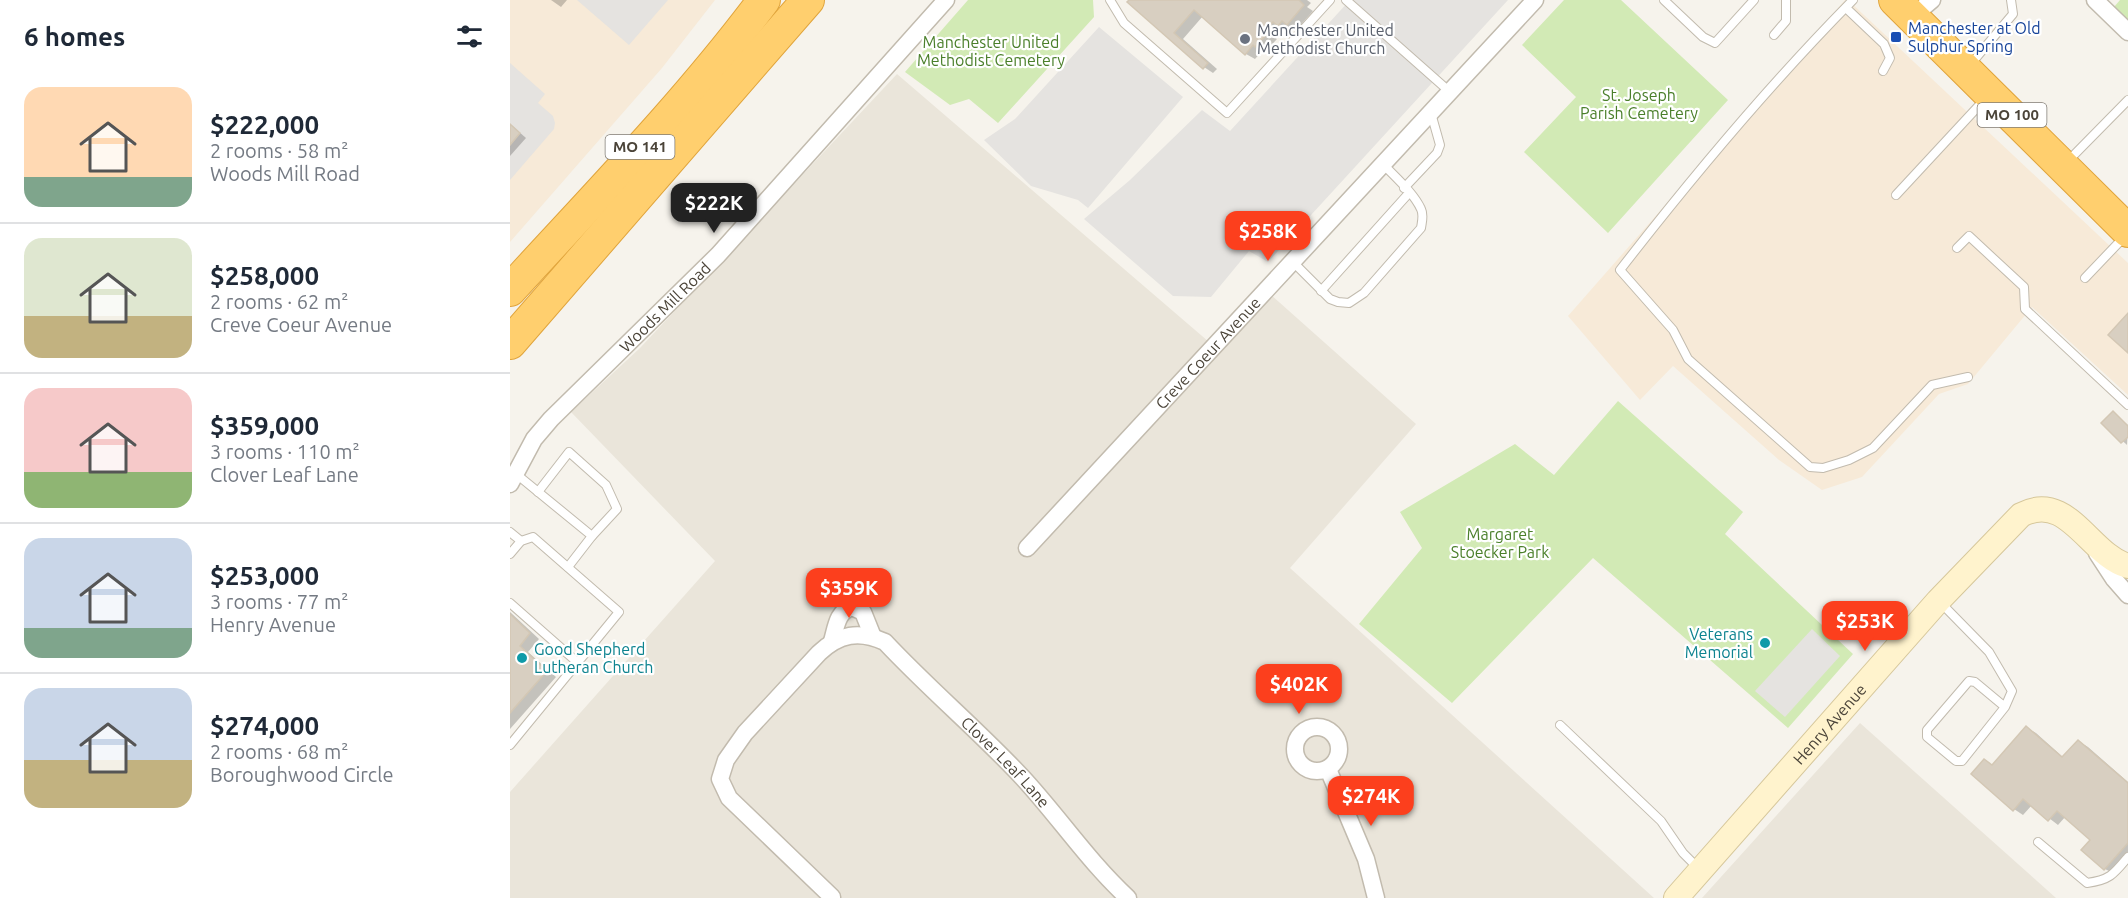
<!DOCTYPE html>
<html lang="en">
<head>
<meta charset="utf-8">
<style>
  :root { --surface:#fff; --page:#f6f6f7; --text:#1f2937; --muted:#747a83; --line:#e0e1e3; --accent:#fc3f1d }
  body { margin:0; font-family:Ubuntu,sans-serif; background:var(--page); color:var(--text); height:100vh; display:flex; flex-direction:column; font-size:22px; white-space:nowrap }
  * { box-sizing:border-box; margin:0 }
  p { font-size:20px; color:var(--muted) }
  .icon { flex:none; width:33px; height:33px; fill:none; stroke:currentColor; stroke-width:2; stroke-linecap:round; stroke-linejoin:round }
  .map { position:relative; flex:1; overflow:hidden }
  .drawer { display:flex; flex-direction:column; background:var(--surface); width:510px }
  .drawer>* { flex:none }
  .price { position:absolute; translate:-50% -51px; padding:0 14px; border-radius:12px; background:var(--accent); color:#fff; font-size:20px; line-height:39px; filter:drop-shadow(0 2px 3px #0008) }
  .price::after { content:''; position:absolute; left:50%; top:36px; width:18px; height:14px; margin-left:-9px; background:inherit; clip-path:polygon(0 0,100% 0,50% 100%) }
  .price.active { background:#222; color:#fff }
  ul { padding:0; list-style:none }
  li { display:flex; align-items:center; gap:18px; height:150px; padding:0 24px }
  li+li { border-top:2px solid var(--line) }
  li span { display:grid; place-items:center; flex:none; width:168px; height:120px; border-radius:18px; color:#555 }
  li>.icon { margin-inline-start:auto }
  span .icon { width:72px; height:72px; fill:#fffc; stroke-width:1 }
  li b { font-size:26px }
  h2 { display:flex; justify-content:space-between; align-items:center; height:72px; padding:0 24px; font-size:26px }
  main { display:flex; flex:1; min-height:0 }
  .map>svg:first-child { display:block }
  .residential { fill:#eae5da }
  .commercial { fill:#f7ead8 }
  .green { fill:#d2eab5 }
  .parking { fill:#e5e3e0 }
  .shadow { fill:#0003 }
  .building { fill:#d8cfc1; stroke:#d3c7b4; stroke-width:1.5 }
  .lines { fill:none; stroke-linecap:round; stroke-linejoin:round }
  .lane-casing { stroke:#c2bbae; stroke-width:10 }
  .street-casing { stroke:#c2bbae; stroke-width:19 }
  .secondary-casing { stroke:#d6c79b; stroke-width:26 }
  .highway-casing { stroke:#e0a43c; stroke-width:34 }
  .lane { stroke:#fff; stroke-width:8 }
  .street { stroke:#fff; stroke-width:16 }
  .secondary { stroke:#fff3cd; stroke-width:24 }
  .highway { stroke:#ffcf6e; stroke-width:32 }
  .transit-dot { fill:#1a4fb4; stroke:#fff; stroke-width:2 }
  .worship-dot { fill:#6b7280; stroke:#fff; stroke-width:2 }
  .culture-dot { fill:#0f9aa8; stroke:#fff; stroke-width:2 }
  .labels { text-anchor:middle; stroke-width:4.5; stroke-linejoin:round; paint-order:stroke }
  .shield { fill:#fff; stroke:#817c74; stroke-width:1.5 }
  .shield-label { font-size:15px; font-weight:bold; fill:#4b4439 }
  .transit-label { font-size:16px; fill:#164399; stroke:#fff; text-anchor:start }
  .worship-label { font-size:16px; fill:#5b616d; stroke:#fff; text-anchor:start }
  .park-label { font-size:16px; fill:#4a7f2a; stroke:#fff }
  .street-label { font-size:16px; fill:#4b4439; stroke:#fff }
  .culture-label { font-size:16px; fill:#0d838f; stroke:#fff; text-anchor:end }
</style>
</head>
<body>
<main>
<section class="drawer">
<h2>6 homes<svg class="icon" aria-label="filters" viewBox="0 0 24 24"><path d="M4 7h16M4 17h16"/><circle cx="9" cy="7" r="2"/><circle cx="15" cy="17" r="2"/></svg></h2>
<ul>
<li><span style="background:linear-gradient(#ffd9b3 75%,#7fa58c 0)"><svg class="icon" aria-label="home" viewBox="0 0 24 24"><path d="M3 11l9-7 9 7M6 9v11h12V9"/></svg></span><div><b>$222,000</b><p>2 rooms · 58 m²</p><p>Woods Mill Road</p></div></li>
<li><span style="background:linear-gradient(#dfe7d0 65%,#c2b280 0)"><svg class="icon" aria-label="home" viewBox="0 0 24 24"><path d="M3 11l9-7 9 7M6 9v11h12V9"/></svg></span><div><b>$258,000</b><p>2 rooms · 62 m²</p><p>Creve Coeur Avenue</p></div></li>
<li><span style="background:linear-gradient(#f6c9c9 70%,#8fb573 0)"><svg class="icon" aria-label="home" viewBox="0 0 24 24"><path d="M3 11l9-7 9 7M6 9v11h12V9"/></svg></span><div><b>$359,000</b><p>3 rooms · 110 m²</p><p>Clover Leaf Lane</p></div></li>
<li><span style="background:linear-gradient(#c9d6e8 75%,#7fa58c 0)"><svg class="icon" aria-label="home" viewBox="0 0 24 24"><path d="M3 11l9-7 9 7M6 9v11h12V9"/></svg></span><div><b>$253,000</b><p>3 rooms · 77 m²</p><p>Henry Avenue</p></div></li>
<li><span style="background:linear-gradient(#c9d6e8 60%,#c2b280 0)"><svg class="icon" aria-label="home" viewBox="0 0 24 24"><path d="M3 11l9-7 9 7M6 9v11h12V9"/></svg></span><div><b>$274,000</b><p>2 rooms · 68 m²</p><p>Boroughwood Circle</p></div></li>
</ul>
</section>
<div class="map">
<svg width="1618" height="898" viewBox="0 0 1618 898">
  <rect width="100%" height="100%" fill="#f6f3ec"/>
  <g class="residential">
    <path d="M387 74 706 348 760 294 906 424 780 568 1144 898H0V792L205 561 61 412 130 348Z"/>
    <path d="M1350 723 1546 898H1192Z"/>
  </g>
  <g class="commercial">
    <path d="M0 0H205L152 68 0 242Z"/>
    <path d="M1335 0H1338L1618 263V395L1522 307 1458 384 1429 394 1352 477 1312 490 1269 460 1163 366 1130 400 1058 316Z"/>
  </g>
  <g class="green">
    <path d="M458 0H583L584 17 488 123 459 99 440 105 395 72Z"/>
    <path d="M1054 0H1111L1218 100 1098 233 1014 152 1066 97 1012 45Z"/>
    <path d="M1610 0H1618V21L1604 7Z"/>
    <path d="M1108 401 1233 512 1215 534 1343 654 1278 728 1083 558 942 703 849 624 912 548 890 512 1005 444 1044 475Z"/>
  </g>
  <g class="parking">
    <path d="M67 0H158L119 45Z"/>
    <path d="M840 0H998L758 262 739 251 701 297 663 296 574 219 620 180 692 110 720 131Z"/>
    <path d="M589 27 673 97 578 208 568 200 521 186 474 140 505 119Z"/>
    <path d="M0 63 35 94 28 103 43 116 45 123 44 129 0 180Z"/>
    <path d="M1302 629 1330 656 1275 717 1245 691Z"/>
  </g>
  <g class="shadow">
    <path d="M41 0H57L51 7Z"/>
    <path d="M621 0H797L801 3 797 7 803 11 787 29 782 26 778 30 773 27 764 37 767 39 755 52 753 50 745 59 736 54 693 16 673 39 707 69 703 73 694 67Z"/>
    <path d="M0 124 16 138 0 156Z"/>
    <path d="M1603 413 1618 425 1617 445 1593 423Z"/>
    <path d="M0 612 29 639 18 652 46 677 0 729Z"/>
    <path d="M1517 728 1526 733 1554 758 1568 741 1578 747 1618 782V859L1605 874 1595 869 1582 839 1556 816 1548 825 1522 805 1513 815 1504 809 1484 766Z"/>
  </g>
  <g class="building">
    <path d="M619 0H789L794 5 777 25 772 21 768 26 763 22 755 30 758 33 745 47 743 45 735 55 684 10 664 33 698 63 693 69 617 2Z"/>
    <path d="M0 124 10 133 0 145Z"/>
    <path d="M1618 313V353L1598 335Z"/>
    <path d="M1603 411 1618 426V437L1611 443 1591 423Z"/>
    <path d="M0 614 20 633 10 646 37 671 0 713Z"/>
    <path d="M1516 726 1552 757 1568 740 1618 783V843L1594 870 1571 850 1580 840 1547 811 1538 821 1513 799 1503 811 1461 774 1474 759 1482 765Z"/>
  </g>
  <g class="lines">
    <defs>
      <g id="lane">
        <path d="M600 0 614 23 717 113 820 0"/>
        <path d="M836 0 940 92"/>
        <path d="M1154 0 1193 37 1205 43 1244 0"/>
        <path d="M1343 0C1259 85 1183 176 1110 270L1163 330 1178 359 1300 467 1313 468 1339 460 1363 448 1422 385 1458 377"/>
        <path d="M1336 8 1374 44 1380 58 1373 71"/>
        <path d="M1264 35 1276 21V0"/>
        <path d="M1460 65 1503 14 1501 0"/>
        <path d="M1557 162 1618 100"/>
        <path d="M894 188 927 153 930 145 921 113"/>
        <path d="M1386 195 1476 98"/>
        <path d="M1447 248 1459 236 1514 287 1515 309 1618 405"/>
        <path d="M782 261 820 299 828 302 839 303 854 293 911 228C912 221 914 215 911 209 903 192 885 177 873 164"/>
        <path d="M1575 278 1616 235"/>
        <path d="M811 291 899 193"/>
        <path d="M5 473 82 536 58 567"/>
        <path d="M28 492 59 452 96 485 107 509 82 536"/>
        <path d="M0 532 11 541"/>
        <path d="M0 554 11 541 23 537 109 612 0 745"/>
        <path d="M1429 601 1479 652 1502 691 1495 707 1452 761H1446L1417 737V730L1459 681 1465 682 1495 707"/>
        <path d="M0 603 67 662"/>
        <path d="M1050 725 1151 821 1173 853 1190 870"/>
        <path d="M1528 842 1577 883C1600 880 1604 874 1618 857"/>
      </g>
      <g id="street">
        <path d="M1585 0 1618 32"/>
        <path d="M1402 17 1422 0"/>
        <path id="s1" d="M0 484 24 439 41 419 208 255 436 0"/>
        <path id="s2" d="M517 548 1025 0"/>
        <path d="M1587 553 1604 579 1618 595"/>
        <path d="M322 641C326 628 327 611 342 607L353 612 363 637"/>
        <circle cx="807" cy="749" r="22"/>
        <path d="M818 769 856 859 866 898"/>
        <path id="s3" d="M322 897 219 798 210 779 216 760 235 733 309 653C329 634 349 630 375 642 419 689 468 730 512 777 549 817 578 861 618 898"/>
      </g>
      <g id="secondary">
        <path id="s4" d="M1166 898 1428 601 1511 515C1558 490 1579 555 1618 566"/>
      </g>
      <g id="highway">
        <path d="M1385 0 1618 231"/>
        <path d="M0 290C87 195 177 103 254 0"/>
        <path d="M0 343 298 0"/>
      </g>
    </defs>
    <use href="#lane" class="lane-casing"/>
    <use href="#street" class="street-casing"/>
    <use href="#secondary" class="secondary-casing"/>
    <use href="#highway" class="highway-casing"/>
    <use href="#lane" class="lane"/>
    <use href="#street" class="street"/>
    <use href="#secondary" class="secondary"/>
    <use href="#highway" class="highway"/>
  </g>
  <rect class="transit-dot" x="1380" y="31" width="12" height="12" rx="3"/>
  <circle class="worship-dot" cx="735" cy="39" r="6"/>
  <g class="culture-dot">
    <circle cx="1255" cy="643" r="6"/>
    <circle cx="12" cy="658" r="6"/>
  </g>
  <g class="labels">
    <g class="shield">
      <rect x="1467.5" y="103" width="69" height="24" rx="4.5"/>
      <rect x="95.5" y="135" width="69" height="24" rx="4.5"/>
    </g>
    <g class="shield-label">
      <text x="1502" y="120">MO 100</text>
      <text x="130" y="152">MO 141</text>
    </g>
    <g class="transit-label">
      <text x="1398" y="34">Manchester at Old<tspan x="1398" dy="18">Sulphur Spring</tspan></text>
    </g>
    <g class="worship-label">
      <text x="747" y="36">Manchester United<tspan x="747" dy="18">Methodist Church</tspan></text>
    </g>
    <g class="park-label">
      <text x="481" y="48">Manchester United<tspan x="481" dy="18">Methodist Cemetery</tspan></text>
      <text x="1129" y="101">St. Joseph<tspan x="1129" dy="18">Parish Cemetery</tspan></text>
      <text x="990" y="540">Margaret<tspan x="990" dy="18">Stoecker Park</tspan></text>
    </g>
    <g class="street-label">
      <text dy="6" stroke="none"><textPath href="#s1" startOffset="237">Woods Mill Road</textPath></text>
      <text dy="6" stroke="none"><textPath href="#s2" startOffset="266">Creve Coeur Avenue</textPath></text>
      <text dy="6" stroke="none"><textPath href="#s4" startOffset="232">Henry Avenue</textPath></text>
      <text dy="6" stroke="none"><textPath href="#s3" startOffset="568">Clover Leaf Lane</textPath></text>
    </g>
    <g class="culture-label">
      <text x="1243" y="640">Veterans<tspan x="1243" dy="18">Memorial</tspan></text>
      <text x="24" y="655" text-anchor="start">Good Shepherd<tspan x="24" dy="18">Lutheran Church</tspan></text>
    </g>
  </g>
</svg>
<b class="price active" style="left:204px;top:234px">$222K</b>
<b class="price" style="left:758px;top:262px">$258K</b>
<b class="price" style="left:339px;top:619px">$359K</b>
<b class="price" style="left:1355px;top:652px">$253K</b>
<b class="price" style="left:789px;top:715px">$402K</b>
<b class="price" style="left:861px;top:827px">$274K</b>
</div>
</main>
</body>
</html>
